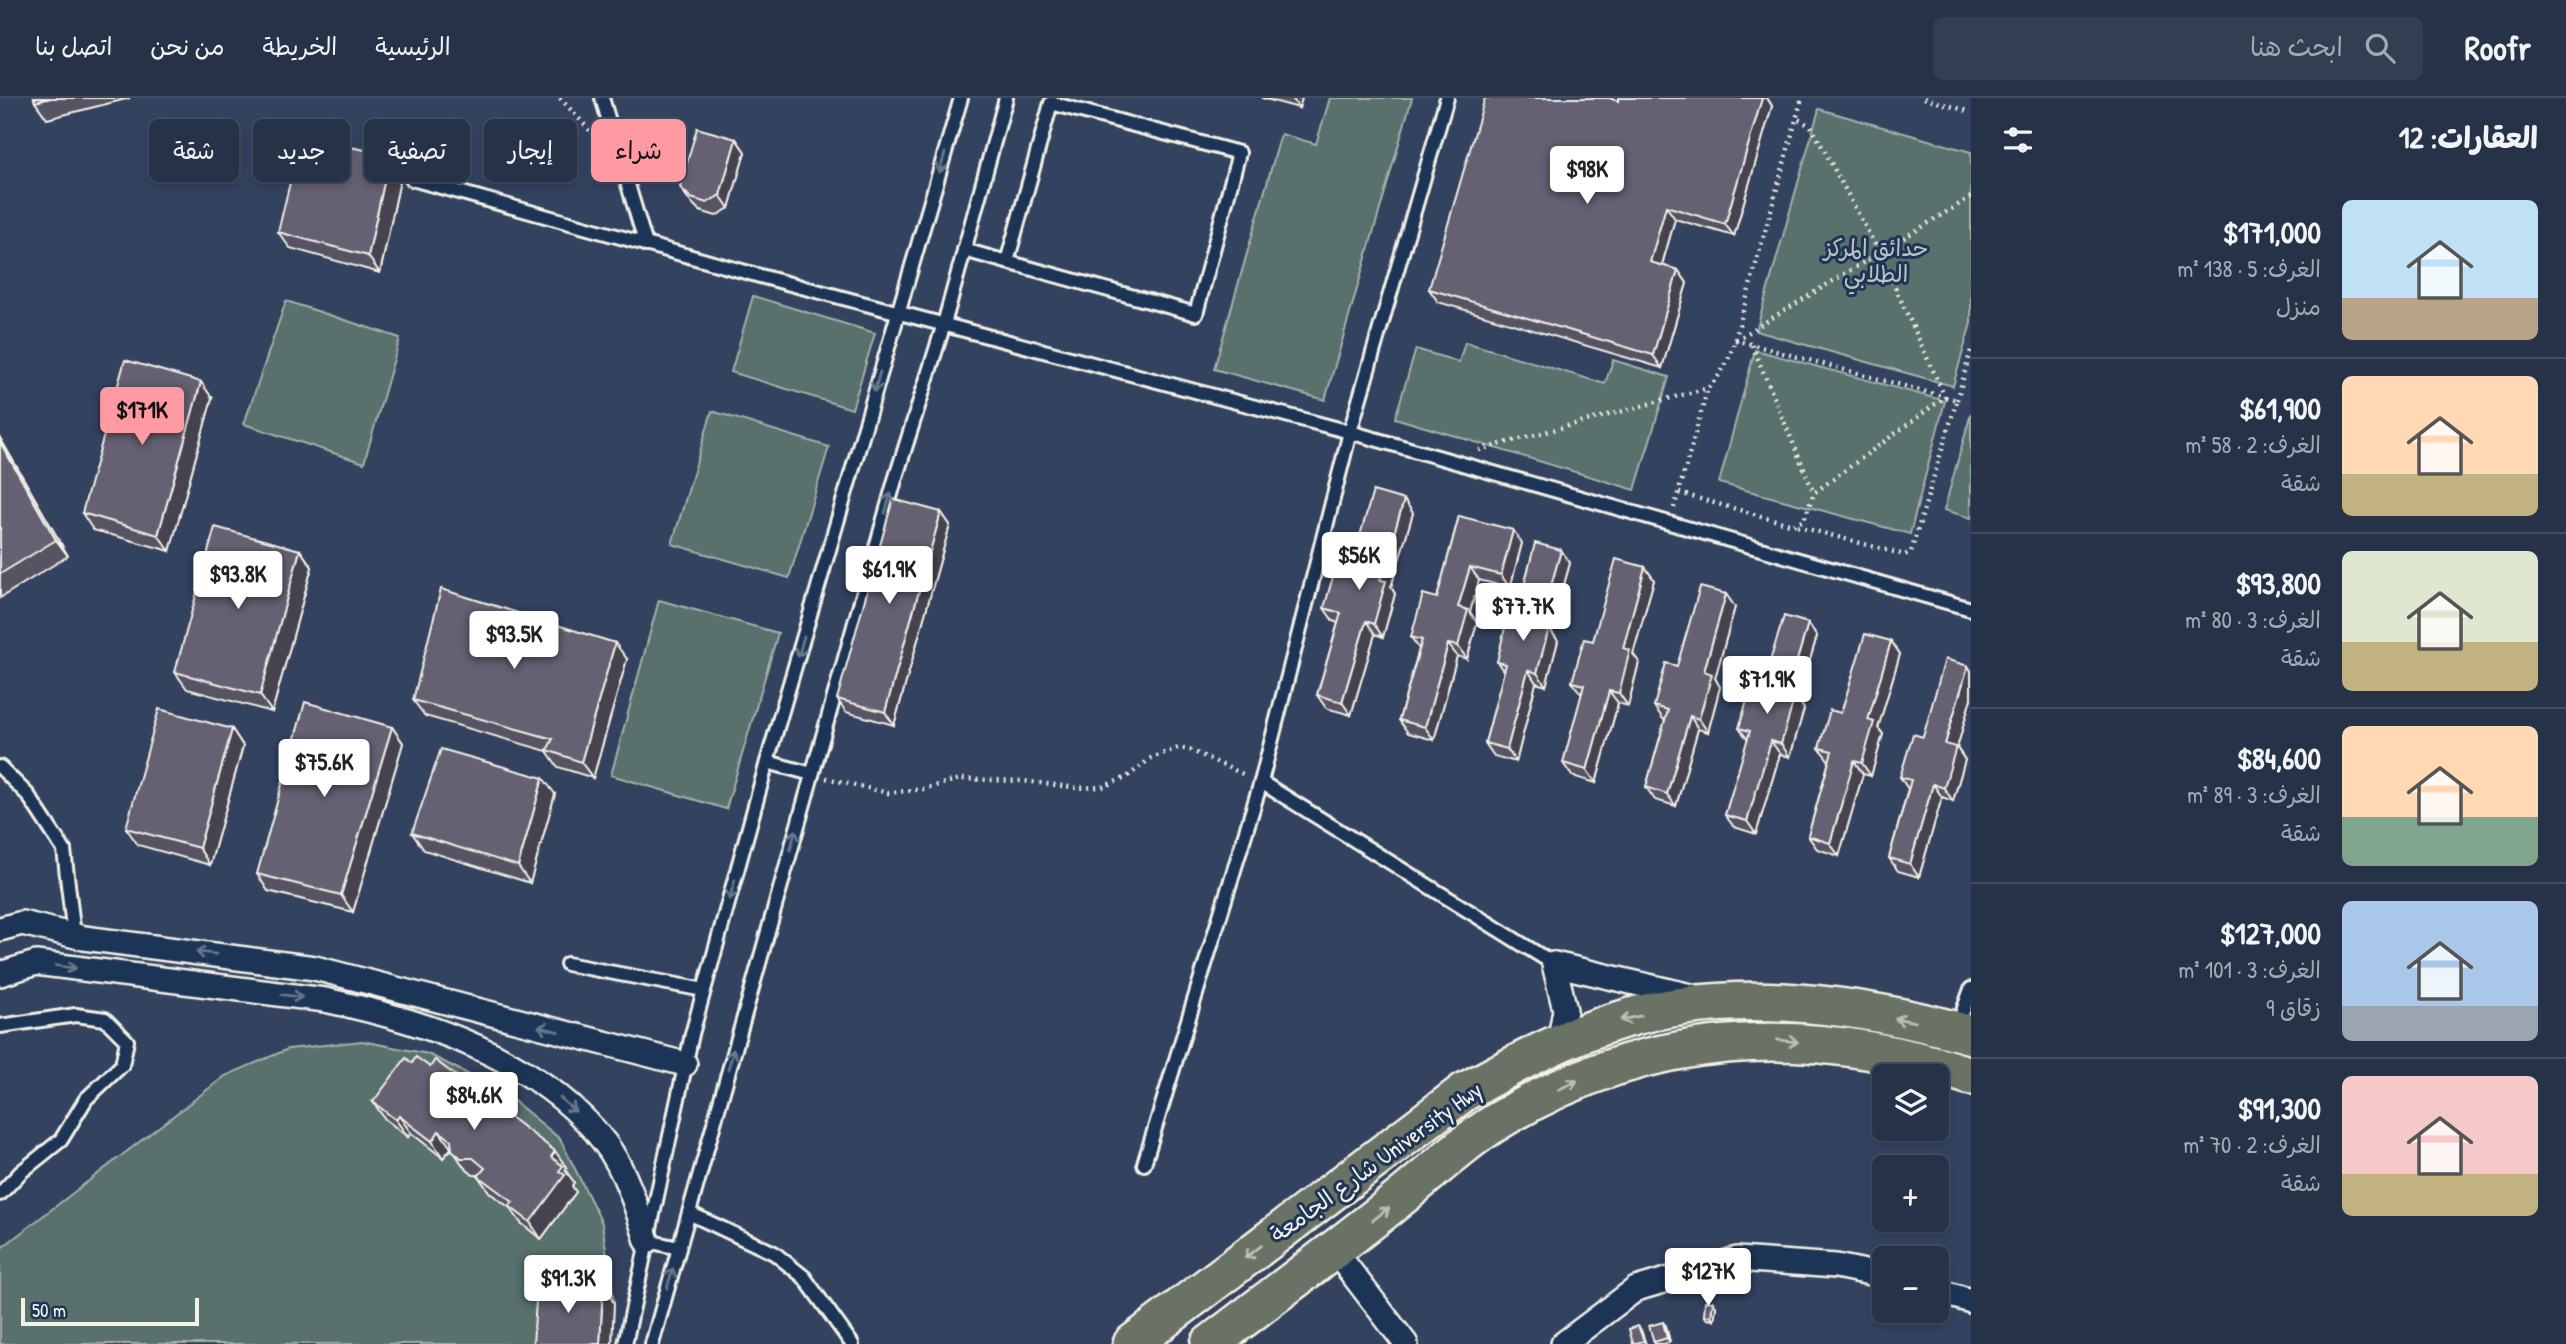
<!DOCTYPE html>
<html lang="ar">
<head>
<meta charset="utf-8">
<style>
  :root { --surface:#263247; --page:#323e52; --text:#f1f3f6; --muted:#a4aab4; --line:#424d60; --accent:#ff9aa2 }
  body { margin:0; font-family:"Patrick Hand","Playpen Sans Arabic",sans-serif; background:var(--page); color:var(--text); direction:rtl; height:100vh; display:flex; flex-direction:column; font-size:26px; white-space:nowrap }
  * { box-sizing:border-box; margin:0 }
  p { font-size:23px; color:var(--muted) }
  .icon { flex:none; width:38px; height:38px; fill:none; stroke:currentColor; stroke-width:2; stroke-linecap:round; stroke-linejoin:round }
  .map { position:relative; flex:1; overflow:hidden; direction:ltr }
  .details { display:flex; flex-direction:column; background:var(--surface); width:595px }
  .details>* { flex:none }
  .top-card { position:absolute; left:21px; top:21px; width:665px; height:63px; direction:rtl; display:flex; gap:14px }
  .buttons { position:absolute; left:1872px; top:966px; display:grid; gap:14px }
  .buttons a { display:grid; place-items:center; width:77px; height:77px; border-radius:10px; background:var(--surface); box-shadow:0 4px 10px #0003,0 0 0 2px var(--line); font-size:35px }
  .scale { position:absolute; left:21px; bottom:18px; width:178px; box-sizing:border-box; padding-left:7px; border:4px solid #f4f1e8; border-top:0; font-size:19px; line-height:24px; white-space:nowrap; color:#f4f1e8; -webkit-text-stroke:5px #1d3557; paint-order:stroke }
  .price { position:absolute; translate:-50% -60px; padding:0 16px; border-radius:7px; background:#fff; color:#222; font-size:23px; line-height:46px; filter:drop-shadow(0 2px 4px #0008) }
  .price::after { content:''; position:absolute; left:50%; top:42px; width:21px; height:16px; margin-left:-10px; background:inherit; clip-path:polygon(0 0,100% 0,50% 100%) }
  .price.on { background:var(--accent); color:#111 }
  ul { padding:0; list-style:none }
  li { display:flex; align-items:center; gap:21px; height:175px; padding:0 28px }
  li+li { border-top:2px solid var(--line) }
  li span { display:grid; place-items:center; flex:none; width:196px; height:140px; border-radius:10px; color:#555 }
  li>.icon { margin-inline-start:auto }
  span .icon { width:84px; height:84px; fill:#fffc; stroke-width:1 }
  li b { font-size:30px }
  h2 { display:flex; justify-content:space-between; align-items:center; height:84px; padding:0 28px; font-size:30px }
  .chip { padding:0 24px; border-radius:10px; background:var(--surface); box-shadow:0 4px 10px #0003,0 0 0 2px var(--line); font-size:24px; line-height:63px }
  .chip.on { background:var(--accent); color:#111 }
  header { display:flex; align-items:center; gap:42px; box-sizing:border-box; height:98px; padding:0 35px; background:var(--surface); border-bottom:2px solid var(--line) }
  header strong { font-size:33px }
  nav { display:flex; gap:38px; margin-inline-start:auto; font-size:24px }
  .search { width:490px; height:63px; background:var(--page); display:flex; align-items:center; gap:18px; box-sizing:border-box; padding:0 24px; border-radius:10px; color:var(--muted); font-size:26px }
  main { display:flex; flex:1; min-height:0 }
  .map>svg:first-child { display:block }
  .garden { fill:#59716d; stroke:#a6b1aa; stroke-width:2 }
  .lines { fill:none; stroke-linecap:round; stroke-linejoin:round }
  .lane-casing { stroke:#f4f1e8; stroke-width:18 }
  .street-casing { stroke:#f4f1e8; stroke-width:28 }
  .primary-casing { stroke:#f4f1e8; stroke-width:42 }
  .path { stroke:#f4f1e8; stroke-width:4.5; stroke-dasharray:2 5; stroke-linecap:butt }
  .lane { stroke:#1d3557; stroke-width:12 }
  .street { stroke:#1d3557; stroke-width:23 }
  .primary { stroke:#6b7165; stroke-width:37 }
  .wall { fill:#575362; stroke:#f4f1e8; stroke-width:2 }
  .shaded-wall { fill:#474350; stroke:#f4f1e8; stroke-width:2 }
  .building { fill:#656072; stroke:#f4f1e8; stroke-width:2 }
  .oneway { stroke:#68778a }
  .oneway2 { stroke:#bdbeb4 }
  .labels { text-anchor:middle; stroke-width:6; stroke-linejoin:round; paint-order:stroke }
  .park-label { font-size:23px; fill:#bec4bd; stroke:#1d3557 }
  .street-label { font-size:23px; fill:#f4f1e8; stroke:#1d3557 }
</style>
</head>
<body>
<header>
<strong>Roofr</strong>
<div class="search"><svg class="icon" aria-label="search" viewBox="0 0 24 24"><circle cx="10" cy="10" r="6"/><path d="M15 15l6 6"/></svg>ابحث هنا</div>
<nav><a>الرئيسية</a><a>الخريطة</a><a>من نحن</a><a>اتصل بنا</a></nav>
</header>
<main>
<section class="details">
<h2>العقارات: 12<svg class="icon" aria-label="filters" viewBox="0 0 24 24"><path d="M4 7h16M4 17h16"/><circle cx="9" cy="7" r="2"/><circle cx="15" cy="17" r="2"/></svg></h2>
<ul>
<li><span style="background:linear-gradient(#bfe0f5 70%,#b9a48a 0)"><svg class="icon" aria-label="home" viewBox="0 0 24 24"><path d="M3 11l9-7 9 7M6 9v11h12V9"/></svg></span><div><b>$171,000</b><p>الغرف: 5 · 138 m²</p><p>منزل</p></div></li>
<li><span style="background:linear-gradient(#ffd9b3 70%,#c2b280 0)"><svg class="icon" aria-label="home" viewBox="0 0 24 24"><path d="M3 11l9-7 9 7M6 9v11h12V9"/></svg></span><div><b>$61,900</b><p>الغرف: 2 · 58 m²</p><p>شقة</p></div></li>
<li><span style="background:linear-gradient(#dfe7d0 65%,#c2b280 0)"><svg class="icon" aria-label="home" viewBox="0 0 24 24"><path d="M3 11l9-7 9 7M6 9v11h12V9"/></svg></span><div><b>$93,800</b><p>الغرف: 3 · 80 m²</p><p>شقة</p></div></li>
<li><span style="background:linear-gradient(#ffd9b3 65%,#7fa58c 0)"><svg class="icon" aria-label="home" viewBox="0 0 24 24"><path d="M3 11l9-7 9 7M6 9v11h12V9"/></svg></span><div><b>$84,600</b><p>الغرف: 3 · 89 m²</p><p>شقة</p></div></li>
<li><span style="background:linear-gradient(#a9c7e8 75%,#9aa5b1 0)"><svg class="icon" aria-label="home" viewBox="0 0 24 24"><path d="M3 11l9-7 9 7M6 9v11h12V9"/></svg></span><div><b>$127,000</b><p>الغرف: 3 · 101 m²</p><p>زقاق 9</p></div></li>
<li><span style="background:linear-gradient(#f6c9c9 70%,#c2b280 0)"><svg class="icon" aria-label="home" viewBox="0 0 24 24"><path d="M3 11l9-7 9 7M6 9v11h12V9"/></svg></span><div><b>$91,300</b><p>الغرف: 2 · 70 m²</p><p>شقة</p></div></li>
</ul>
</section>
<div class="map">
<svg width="1971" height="1246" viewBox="0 0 1971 1246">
  <rect width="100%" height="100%" fill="#33425f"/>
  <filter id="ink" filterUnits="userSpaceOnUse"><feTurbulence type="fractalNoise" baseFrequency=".0143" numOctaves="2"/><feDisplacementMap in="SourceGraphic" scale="14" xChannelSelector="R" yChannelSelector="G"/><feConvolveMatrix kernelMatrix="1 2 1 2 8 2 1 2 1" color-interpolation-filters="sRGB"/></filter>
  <g filter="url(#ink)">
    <g class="garden">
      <path d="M1330 0H1412L1325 302 1214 271 1281 36 1316 46Z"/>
      <path d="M1819 11 1971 54V225L1953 288 1756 233Z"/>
      <path d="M753 198 875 235 852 311 731 274Z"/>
      <path d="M286 203 400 240 364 365 244 326Z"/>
      <path d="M1465 244 1605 286 1613 262 1669 279 1635 392 1395 320 1416 251 1459 264Z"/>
      <path d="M1755 252 1945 303 1910 436 1719 385Z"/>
      <path d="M712 313 829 349 789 480 672 446Z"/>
      <path d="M1971 315V420L1944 412Z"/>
      <path d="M659 502 778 535 726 711 611 677Z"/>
      <path d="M362 943 428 956 502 993 560 1041 602 1125 614 1205 612 1246H0V1151L225 978 288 951Z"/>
    </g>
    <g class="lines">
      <defs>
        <g id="lane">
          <path d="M602 0 646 147"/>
          <path d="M1051 5 1239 55 1196 216 1007 164Z"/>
          <path d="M412 81 760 178 1350 334 1971 511"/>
          <path d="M964 152 1007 164"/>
          <path d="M767 664 812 676"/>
          <path d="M0 669 28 697 64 752 74 838"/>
          <path d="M1261 684 1554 866"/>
          <path d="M567 866 704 892"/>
          <path d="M0 928 76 917 105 921 127 943 122 967 86 1001 61 1042 21 1074 0 1096"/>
          <path d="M1957 930 1971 891"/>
          <path d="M1144 1066 1261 684 1350 334 1447 0"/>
          <path d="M689 1115 774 1155 804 1179 852 1246"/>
          <path d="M647 1143 679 1150"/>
          <path d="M625 1246 692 936 767 664 961 0"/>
          <path d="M652 1246 895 382 944 226 1006 0"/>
        </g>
        <g id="street">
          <path d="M0 831 22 825 84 840 315 870 685 966"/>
          <path d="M1554 866 1695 899"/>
          <path d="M1554 866 1565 912 1559 946"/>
          <path d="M0 876 36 865 325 902C425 923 540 960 605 1045 626 1073 637 1110 647 1143"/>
          <path d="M1334 1152 1406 1246"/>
          <path d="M1937 1193 1971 1203"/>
          <path d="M1563 1246 1636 1191 1737 1161 1836 1168 1885 1178"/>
        </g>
        <g id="primary">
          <path d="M1132 1246 1464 994C1515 966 1568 937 1624 921 1733 888 1863 906 1971 937"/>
          <path d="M1210 1246C1270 1200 1331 1155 1390 1108 1426 1080 1460 1046 1498 1023 1648 931 1806 924 1971 978"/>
        </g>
      </defs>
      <use href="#lane" class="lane-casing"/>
      <use href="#street" class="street-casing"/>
      <use href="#primary" class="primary-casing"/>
      <g class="path">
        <path d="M560 0 594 37"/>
        <path d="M1924 0 1971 14"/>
        <path d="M1735 242 1945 299 1879 154 1811 28 1796 20"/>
        <path d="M1736 242 1971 99"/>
        <path d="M1752 247 1814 395"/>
        <path d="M1957 302 1971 252"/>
        <path d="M1479 352 1708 290C1723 275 1729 261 1735 242L1802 0"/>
        <path d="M1679 395 1793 427 1804 422 1814 395 1945 299 1957 302 1911 454 1905 457 1793 427"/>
        <path d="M1674 410 1708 290"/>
        <path d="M826 680 888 695 923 691 960 681 1024 683 1078 690 1102 689 1127 679 1151 660 1178 650 1190 652 1245 677"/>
      </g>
      <use href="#lane" class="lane"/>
      <use href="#street" class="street"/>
      <use href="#primary" class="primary"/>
    </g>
    <g class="wall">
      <path d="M34 0H130L47 21 35 4Z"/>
      <path d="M1262 0H1302L1299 10Z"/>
      <path d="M1618 0H1767L1772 8 1734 138 1675 121 1662 167 1678 172 1687 185 1662 270 1438 204 1429 191 1618 3Z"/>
      <path d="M736 41 745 54 729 110 716 118 700 113 689 102 680 89Z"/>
      <path d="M390 57 402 73 380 175 290 150 278 134Z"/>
      <path d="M212 300 170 453 93 432 82 415Z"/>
      <path d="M0 340 68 458 0 500Z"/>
      <path d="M1404 402 1413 415 1391 489 1395 496 1383 539 1375 536 1351 617 1326 610 1317 597 1338 525 1333 523 1324 510 1350 472Z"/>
      <path d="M941 414 950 427 894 627 846 614 837 601Z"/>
      <path d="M1459 418 1522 445 1510 490 1479 482 1470 514 1477 525 1467 561 1457 558 1434 642 1408 635 1399 622 1419 551 1411 539 1437 500Z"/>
      <path d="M300 452 312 469 272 614 187 591 175 574Z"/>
      <path d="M1561 452 1570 465 1551 533 1558 543 1546 588 1536 585 1516 664 1494 658 1485 645 1504 574 1497 564 1515 523Z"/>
      <path d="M1645 469 1654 482 1633 556 1639 564 1628 608 1618 605 1596 685 1572 678 1563 665 1582 597 1572 584 1593 543Z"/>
      <path d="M1735 509 1715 580 1720 589 1708 634 1698 631 1676 708 1655 702 1646 689 1665 622 1663 621 1654 608Z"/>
      <path d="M1808 525 1817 538 1798 602 1804 611 1790 659 1780 656 1756 736 1734 729 1725 717 1748 642 1739 630 1761 592Z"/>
      <path d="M1891 543 1900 556 1878 630 1883 636 1871 678 1863 676 1839 758 1817 751 1808 738 1829 663 1819 650 1841 615Z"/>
      <path d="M627 561 593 680 558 669 547 653 425 618 413 602Z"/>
      <path d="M1968 568 1971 573V600L1957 650 1965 662 1953 703 1942 699 1919 779 1898 773 1889 760 1908 691 1900 679 1923 639Z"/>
      <path d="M392 629 403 645 353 814 268 793 257 776Z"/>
      <path d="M232 631 243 648 210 767 138 747 126 730Z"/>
      <path d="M555 696 530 785 424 752 412 735Z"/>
      <path d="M373 1004 567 1070 565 1072 574 1084 572 1088 576 1094 541 1141 521 1125 510 1110 490 1095 478 1078 479 1077H473L464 1069 452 1051 443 1060 411 1035 408 1039 385 1021Z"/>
      <path d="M1716 1209 1714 1222 1707 1221 1704 1217Z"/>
      <path d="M1666 1228 1670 1244 1664 1246H1655L1654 1244Z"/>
    </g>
    <g class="shaded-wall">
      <path d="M1292 0H1302L1299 10Z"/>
      <path d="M1762 0H1767L1772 8 1734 138 1725 126Z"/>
      <path d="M736 41 745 54 729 110 720 97Z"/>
      <path d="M390 57 402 73 380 175 368 158Z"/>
      <path d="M1666 108 1675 121 1659 177 1650 164Z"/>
      <path d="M1678 172 1687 185 1662 270 1653 257Z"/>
      <path d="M201 284 212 300 170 453 158 437Z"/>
      <path d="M0 340 68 458 56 442 0 344Z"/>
      <path d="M1404 402 1413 415 1391 489 1395 496 1383 539 1374 526 1380 482Z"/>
      <path d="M941 414 950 427 894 627 885 614Z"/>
      <path d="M1513 432 1522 445 1510 490 1501 477Z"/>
      <path d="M300 452 312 469 272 614 260 597Z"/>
      <path d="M1561 452 1570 465 1551 533 1558 543 1546 588 1537 575 1540 527Z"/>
      <path d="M1470 469 1479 482 1470 514 1477 525 1467 561 1458 548V509Z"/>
      <path d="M1645 469 1654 482 1633 556 1639 564 1628 608 1619 595 1623 550Z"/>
      <path d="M1726 496 1735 509 1715 580 1720 589 1708 634 1699 621 1704 573Z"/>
      <path d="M1366 523 1375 536 1351 617 1342 604Z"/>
      <path d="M1808 525 1817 538 1798 602 1804 611 1790 659 1781 646 1787 596Z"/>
      <path d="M1891 543 1900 556 1878 630 1883 636 1871 678 1862 665 1868 622Z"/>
      <path d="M615 545 627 561 593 680 581 664Z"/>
      <path d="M1448 546 1457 558 1434 642 1425 629Z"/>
      <path d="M1968 568 1971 573V600L1957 650 1965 662 1953 703 1944 690 1945 646Z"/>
      <path d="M1528 572 1536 585 1516 664 1507 651Z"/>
      <path d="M1609 593 1618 605 1596 685 1587 672Z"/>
      <path d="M1690 618 1698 631 1676 708 1667 696Z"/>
      <path d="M392 629 403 645 353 814 341 797Z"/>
      <path d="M232 631 243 648 210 767 199 750Z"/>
      <path d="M1771 643 1780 656 1756 736 1747 723Z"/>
      <path d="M1854 663 1863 676 1839 758 1830 745Z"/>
      <path d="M543 680 555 696 530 785 518 768Z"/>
      <path d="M1933 686 1942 699 1919 779 1910 766Z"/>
      <path d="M399 1018 411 1035 408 1039 396 1022Z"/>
      <path d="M439 1033 451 1050 443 1060 432 1043Z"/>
      <path d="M555 1053 567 1070 565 1072 574 1084 572 1088 576 1094 541 1141 530 1124 551 1059Z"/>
      <path d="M603 1188 614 1205 612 1246H600Z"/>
      <path d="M1713 1204 1716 1209 1714 1222 1711 1218Z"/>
      <path d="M1663 1224 1666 1228 1670 1244 1667 1240Z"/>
      <path d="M1638 1228 1641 1232 1646 1246 1644 1243Z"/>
    </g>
    <g class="building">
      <path d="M34 0H51L35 4Z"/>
      <path d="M1485 0H1609L1618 3V0H1762L1725 126 1666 108 1650 164 1678 172 1653 257 1429 191Z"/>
      <path d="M697 30 736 41 720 97 707 105 691 100 680 89Z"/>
      <path d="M301 39 390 57 368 158 278 134Z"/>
      <path d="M125 262 201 284 158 437 82 415Z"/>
      <path d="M0 344 56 442 0 476Z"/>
      <path d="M1373 393 1404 402 1380 482 1386 483 1374 526 1366 523 1342 604 1317 597 1341 515 1324 510 1336 468 1350 472Z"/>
      <path d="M893 401 941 414 885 614 837 601Z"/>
      <path d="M1459 418 1513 432 1501 477 1470 469 1458 509 1468 512 1458 548 1448 546 1425 629 1399 622 1422 542 1411 539 1423 496 1437 500Z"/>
      <path d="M215 429 300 452 260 597 175 574Z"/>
      <path d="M1535 445 1561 452 1540 527 1549 530 1537 575 1528 572 1507 651 1485 645 1506 566 1497 564 1507 521 1515 523Z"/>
      <path d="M1616 461 1645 469 1623 550 1630 552 1619 595 1609 593 1587 672 1563 665 1584 587 1572 584 1584 541 1593 543Z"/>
      <path d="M1700 489 1726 496 1704 573 1712 576 1699 621 1690 618 1667 696 1646 689 1668 612 1654 608 1666 565 1677 568Z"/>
      <path d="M441 491 615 545 581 664 547 652 553 641 413 602Z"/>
      <path d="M1784 518 1808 525 1787 596 1795 598 1781 646 1771 643 1747 723 1725 717 1750 633 1739 630 1751 589 1761 592Z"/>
      <path d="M1865 536 1891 543 1868 622 1874 624 1862 665 1854 663 1830 745 1808 738 1832 653 1819 650 1830 612 1841 615Z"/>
      <path d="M1945 561 1968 568 1945 646 1956 649 1944 690 1933 686 1910 766 1889 760 1911 682 1900 679 1913 636 1923 639Z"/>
      <path d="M305 604 392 629 341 797 257 776Z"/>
      <path d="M159 611 232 631 199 750 126 730Z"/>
      <path d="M441 651 543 680 518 768 412 735Z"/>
      <path d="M416 959 430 969 435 962 555 1053 551 1059 563 1068 559 1073 565 1077 530 1124 509 1108 513 1104 478 1078 485 1070 473 1060H461L452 1052 451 1042 439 1033 432 1043 399 1018 396 1022 373 1004 406 960 412 965Z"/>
      <path d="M603 1188 600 1246H533L537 1189Z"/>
      <path d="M1705 1203 1713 1204 1711 1218 1704 1217Z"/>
      <path d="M1663 1224 1667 1240 1654 1244 1649 1228Z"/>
      <path d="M1638 1228 1644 1243 1633 1246 1629 1231Z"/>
    </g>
    <defs><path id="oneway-shaft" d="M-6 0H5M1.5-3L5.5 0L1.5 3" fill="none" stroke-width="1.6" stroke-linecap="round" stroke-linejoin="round" transform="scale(1.75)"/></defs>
    <g class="oneway">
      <use href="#oneway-shaft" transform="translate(942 65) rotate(107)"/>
      <use href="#oneway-shaft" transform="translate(877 284) rotate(106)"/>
      <use href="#oneway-shaft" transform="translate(888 405) rotate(-74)"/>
      <use href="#oneway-shaft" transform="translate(801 549) rotate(106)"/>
      <use href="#oneway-shaft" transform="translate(793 742) rotate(-74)"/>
      <use href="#oneway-shaft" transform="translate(732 792) rotate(106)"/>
      <use href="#oneway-shaft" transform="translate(206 855) rotate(-173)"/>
      <use href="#oneway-shaft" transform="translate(66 869) rotate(8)"/>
      <use href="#oneway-shaft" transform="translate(292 898) rotate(7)"/>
      <use href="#oneway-shaft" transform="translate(548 931) rotate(-165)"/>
      <use href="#oneway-shaft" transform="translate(731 961) rotate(-74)"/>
      <use href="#oneway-shaft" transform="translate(568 1007) rotate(42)"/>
      <use href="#oneway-shaft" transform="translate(670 1180) rotate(-74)"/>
    </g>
    <g class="oneway2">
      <use href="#oneway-shaft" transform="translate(1631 920) rotate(167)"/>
      <use href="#oneway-shaft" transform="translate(1905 922) rotate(-170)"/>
      <use href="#oneway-shaft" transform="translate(1788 943) rotate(6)"/>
      <use href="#oneway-shaft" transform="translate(1568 987) rotate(-26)"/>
      <use href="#oneway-shaft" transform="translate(1381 1116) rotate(-38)"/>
      <use href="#oneway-shaft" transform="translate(1253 1154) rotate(143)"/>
    </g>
  </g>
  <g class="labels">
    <g class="park-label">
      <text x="1876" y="158">حدائق المركز<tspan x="1876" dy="26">الطلابي</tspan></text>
    </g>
    <g class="street-label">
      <text transform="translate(1376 1064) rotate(-36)" y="8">شارع الجامعة University Hwy</text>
    </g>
  </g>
</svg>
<div class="buttons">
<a><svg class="icon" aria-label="layers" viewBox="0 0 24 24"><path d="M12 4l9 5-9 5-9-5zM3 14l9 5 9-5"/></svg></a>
<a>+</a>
<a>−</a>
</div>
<div class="scale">50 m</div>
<b class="price" style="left:1587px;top:108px">$98K</b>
<b class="price on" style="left:142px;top:349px">$171K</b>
<b class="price" style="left:1359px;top:494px">$56K</b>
<b class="price" style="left:889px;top:508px">$61.9K</b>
<b class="price" style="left:238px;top:513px">$93.8K</b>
<b class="price" style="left:1523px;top:545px">$77.7K</b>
<b class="price" style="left:514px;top:573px">$93.5K</b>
<b class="price" style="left:1767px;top:618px">$71.9K</b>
<b class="price" style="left:324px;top:701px">$75.6K</b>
<b class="price" style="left:474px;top:1034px">$84.6K</b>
<b class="price" style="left:1708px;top:1210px">$127K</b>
<b class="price" style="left:568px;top:1217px">$91.3K</b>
<div class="top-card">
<a class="chip on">شراء</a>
<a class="chip">إيجار</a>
<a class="chip">تصفية</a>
<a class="chip">جديد</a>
<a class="chip">شقة</a>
</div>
</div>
</main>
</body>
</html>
